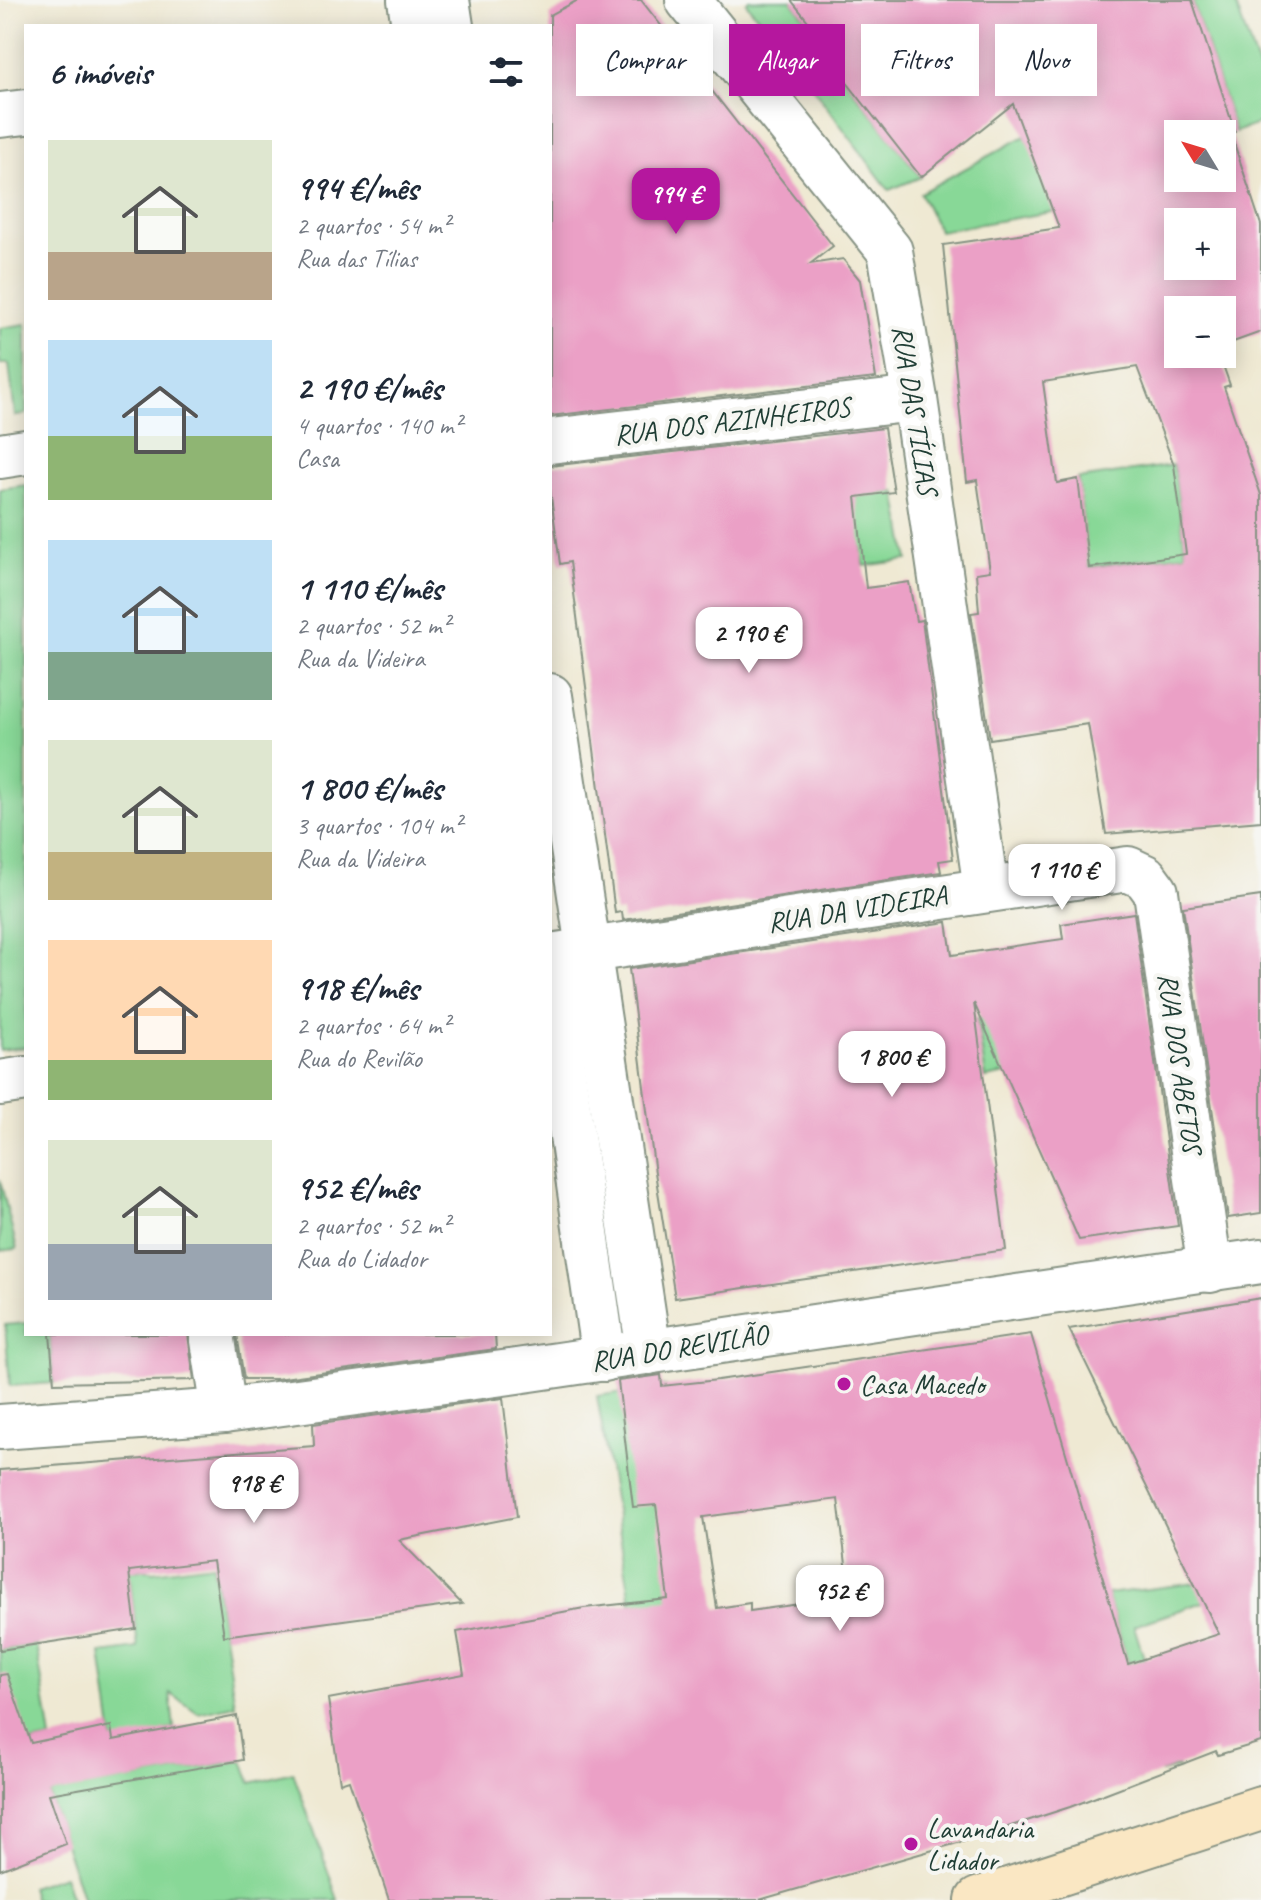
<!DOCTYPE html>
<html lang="pt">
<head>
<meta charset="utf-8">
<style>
  :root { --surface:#fff; --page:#f2f2f3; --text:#1f2937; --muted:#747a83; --accent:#b5179e }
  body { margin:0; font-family:Caveat,sans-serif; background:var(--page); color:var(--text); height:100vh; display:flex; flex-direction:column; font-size:30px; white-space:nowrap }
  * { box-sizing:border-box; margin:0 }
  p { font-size:26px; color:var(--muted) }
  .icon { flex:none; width:44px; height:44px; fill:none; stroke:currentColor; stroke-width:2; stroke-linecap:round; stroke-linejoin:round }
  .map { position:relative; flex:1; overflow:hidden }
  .panel { position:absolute; left:24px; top:24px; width:528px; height:1312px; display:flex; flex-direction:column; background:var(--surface); border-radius:0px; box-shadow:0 4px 20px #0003 }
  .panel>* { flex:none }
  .guide { position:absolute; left:576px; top:24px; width:564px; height:72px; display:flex; gap:16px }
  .needle { width:52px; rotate:308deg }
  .buttons { position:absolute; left:1164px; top:120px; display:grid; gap:16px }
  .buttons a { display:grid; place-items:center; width:72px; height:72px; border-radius:0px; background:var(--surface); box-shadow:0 4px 20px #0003; font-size:40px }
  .price { position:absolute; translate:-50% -68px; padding:0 18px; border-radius:16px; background:#fff; color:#222; font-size:26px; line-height:52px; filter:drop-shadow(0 2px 4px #0008) }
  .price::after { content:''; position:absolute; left:50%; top:48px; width:24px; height:18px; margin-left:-12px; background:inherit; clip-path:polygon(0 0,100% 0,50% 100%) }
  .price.on { background:var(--accent); color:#fff }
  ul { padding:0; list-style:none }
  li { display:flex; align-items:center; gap:24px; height:200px; padding:0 24px }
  li span { display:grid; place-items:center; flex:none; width:224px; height:160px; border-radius:0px; color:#555 }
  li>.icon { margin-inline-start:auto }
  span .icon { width:96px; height:96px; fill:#fffc; stroke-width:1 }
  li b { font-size:34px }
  h2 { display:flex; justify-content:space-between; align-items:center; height:96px; padding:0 24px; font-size:34px }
  .tag { padding:0 28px; border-radius:0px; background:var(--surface); box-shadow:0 4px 20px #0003; font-size:28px; line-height:72px }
  .tag.on { background:var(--accent); color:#fff }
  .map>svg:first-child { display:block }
  .green { fill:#88d897; stroke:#548a66; stroke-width:2 }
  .building { fill:#eba0c6; fill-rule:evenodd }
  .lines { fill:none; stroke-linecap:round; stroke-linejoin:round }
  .minor-casing { stroke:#879384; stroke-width:48 }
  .tertiary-casing { stroke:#879384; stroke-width:48 }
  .secondary-casing { stroke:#879384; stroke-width:48 }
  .minor { stroke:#fff; stroke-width:44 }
  .tertiary { stroke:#fff; stroke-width:44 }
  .secondary { stroke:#fae7c3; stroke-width:44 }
  .poi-dot { fill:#b5179e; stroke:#f6f6f2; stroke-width:3 }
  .labels { text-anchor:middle; stroke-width:8; stroke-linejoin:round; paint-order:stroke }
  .street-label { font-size:28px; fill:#1f3d34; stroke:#f6f6f2 }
  .poi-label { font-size:28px; fill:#1f3d34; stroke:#f6f6f2; text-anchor:start }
</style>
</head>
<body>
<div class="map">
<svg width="1261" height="1900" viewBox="0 0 1261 1900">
  <rect width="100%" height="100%" fill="#f6f6f2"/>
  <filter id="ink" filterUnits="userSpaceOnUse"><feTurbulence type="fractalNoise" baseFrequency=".0125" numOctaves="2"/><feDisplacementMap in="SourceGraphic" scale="16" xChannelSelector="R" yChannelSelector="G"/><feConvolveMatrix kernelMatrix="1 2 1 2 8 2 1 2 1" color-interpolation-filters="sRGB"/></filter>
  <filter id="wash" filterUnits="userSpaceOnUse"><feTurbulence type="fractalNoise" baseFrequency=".006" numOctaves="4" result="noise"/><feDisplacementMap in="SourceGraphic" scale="32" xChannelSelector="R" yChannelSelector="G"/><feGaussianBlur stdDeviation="1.8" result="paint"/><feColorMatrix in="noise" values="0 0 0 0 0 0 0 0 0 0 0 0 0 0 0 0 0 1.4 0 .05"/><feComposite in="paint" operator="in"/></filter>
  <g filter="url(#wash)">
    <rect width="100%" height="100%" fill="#efe9d3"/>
    <g class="green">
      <path d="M749 0H791L822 39 794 61 746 3Z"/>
      <path d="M1192 0H1234L1261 76V123L1235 132Z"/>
      <path d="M831 62 921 177 889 190 807 80Z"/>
      <path d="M1025 136 1063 210 939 231 920 193Z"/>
      <path d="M26 324V414L15 416 9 364H0V328Z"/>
      <path d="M1174 465 1186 554 1088 567 1078 479Z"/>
      <path d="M26 485V1047L0 1050V489Z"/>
      <path d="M896 491 908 560 864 566 861 547 818 502Z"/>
      <path d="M1036 1007V1068L986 1078 977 1018Z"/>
      <path d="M0 1180 17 1249 0 1251Z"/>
      <path d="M26 1323V1334H50L54 1383 10 1386 5 1325Z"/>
      <path d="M666 1386 705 1642 639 1650 597 1396Z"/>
      <path d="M213 1564 235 1705 198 1713 170 1693 174 1728 114 1747 101 1653 138 1648 129 1571 142 1569 153 1572Z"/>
      <path d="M1228 1579 1261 1582 1134 1626 1178 1768 1161 1772 1107 1594Z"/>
      <path d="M36 1644 51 1739 19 1745 0 1715V1650Z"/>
      <path d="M243 1760 251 1783 293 1772 338 1900H83L49 1793Z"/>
      <path d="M64 1876 72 1900H34L30 1887Z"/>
    </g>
    <g id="blocks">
      <g class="building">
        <path d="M578 0H641L663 28 833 246 810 264 843 259 860 280 876 378 550 416V15Z"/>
        <path d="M791 0H1192L1235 132 1231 134 1261 225V332L1222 346V310H1178V354H1219L1230 385 1224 387 1261 495V821L1106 834 1088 724 990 739 971 613 979 612 976 573 990 571 977 480 967 482 943 245 1059 228 1013 104 921 177 831 62 837 57ZM1178 134H1222V178H1178ZM1178 222H1222V266H1178ZM1137 367 1174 465 1186 554 1089 568 1078 479 1057 483 1043 382Z"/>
        <path d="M884 428 894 492 856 497 866 588 909 582 916 621 922 620 953 859 939 861 941 872 623 920 622 912 615 913 570 562 560 564 550 489V466Z"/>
        <path d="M1261 896V1213L1228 1218 1183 907Z"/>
        <path d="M1134 913 1178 1226 1079 1240 974 1003 1006 1250 675 1298 654 1166 629 969 947 922 952 955 1063 939 1061 924Z"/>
        <path d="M1261 1298V1742L1218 1755 1216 1751 1070 1807 968 1840 759 1900H389L349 1780 340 1783 328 1699 464 1674 457 1632 584 1608 668 1599 656 1505 633 1507 618 1381 661 1375 662 1386 718 1380 1031 1334 1128 1664 1219 1634 1069 1329ZM838 1499 850 1597 750 1611V1603L717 1608 703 1517Z"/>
        <path d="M50 1334H188L194 1380 54 1383Z"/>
        <path d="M237 1334H495L496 1349 276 1379H244Z"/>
        <path d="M503 1398 517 1517 399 1540 462 1604 224 1636 213 1561 129 1571 136 1629 0 1650V1470L314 1446 313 1424Z"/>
        <path d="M7 1674 31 1743 111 1726 113 1740 237 1716 243 1760 49 1794 66 1844 0 1870V1675Z"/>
      </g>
    </g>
  </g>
  <g filter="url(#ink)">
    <use href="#blocks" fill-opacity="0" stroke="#879384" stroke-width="2"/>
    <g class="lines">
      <defs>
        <g id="minor">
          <path d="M410 0 414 26"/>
          <path d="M447 0 451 26"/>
          <path d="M688 0 890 251 915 399 986 889"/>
          <path d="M0 115 26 112"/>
          <path d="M550 441 915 399"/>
          <path d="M0 456 26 452"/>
          <path d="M550 696 649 1352"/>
          <path d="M550 956 1128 869 1145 877 1156 892 1210 1270"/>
          <path d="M550 982 604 1359"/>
          <path d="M0 1083 26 1079"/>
          <path d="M212 1334 224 1411"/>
        </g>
        <path id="tertiary" d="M0 1427 224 1411 517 1371 1261 1261"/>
        <path id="secondary" d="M978 1900 1261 1808"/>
      </defs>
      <use href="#minor" class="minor-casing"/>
      <use href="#tertiary" class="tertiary-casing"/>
      <use href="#secondary" class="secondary-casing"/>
      <use href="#minor" class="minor"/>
      <use href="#tertiary" class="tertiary"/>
      <use href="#secondary" class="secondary"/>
    </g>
  </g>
  <g class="poi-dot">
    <circle cx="844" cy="1384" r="8"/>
    <circle cx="911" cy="1844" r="8"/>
  </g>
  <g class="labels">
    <g class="street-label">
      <text transform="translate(916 410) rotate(81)" y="10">RUA DAS TÍLIAS</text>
      <text transform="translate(732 420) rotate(-7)" y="10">RUA DOS AZINHEIROS</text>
      <text transform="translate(857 908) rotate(-9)" y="10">RUA DA VIDEIRA</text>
      <text transform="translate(1181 1063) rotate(82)" y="10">RUA DOS ABETOS</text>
      <text transform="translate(679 1347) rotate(-9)" y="10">RUA DO REVILÃO</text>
    </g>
    <g class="poi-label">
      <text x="860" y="1394">Casa Macedo</text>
      <text x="927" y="1838">Lavandaria<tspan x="927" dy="32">Lidador</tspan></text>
    </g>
  </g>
</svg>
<div class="buttons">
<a><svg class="needle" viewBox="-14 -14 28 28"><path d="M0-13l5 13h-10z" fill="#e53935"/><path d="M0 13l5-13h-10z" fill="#747a83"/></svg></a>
<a>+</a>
<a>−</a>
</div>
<b class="price on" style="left:676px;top:236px">994 €</b>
<b class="price" style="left:749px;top:675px">2 190 €</b>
<b class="price" style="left:1062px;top:912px">1 110 €</b>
<b class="price" style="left:892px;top:1099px">1 800 €</b>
<b class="price" style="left:254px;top:1525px">918 €</b>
<b class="price" style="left:840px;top:1633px">952 €</b>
<div class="guide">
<a class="tag">Comprar</a>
<a class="tag on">Alugar</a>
<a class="tag">Filtros</a>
<a class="tag">Novo</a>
</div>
<section class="panel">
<h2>6 imóveis<svg class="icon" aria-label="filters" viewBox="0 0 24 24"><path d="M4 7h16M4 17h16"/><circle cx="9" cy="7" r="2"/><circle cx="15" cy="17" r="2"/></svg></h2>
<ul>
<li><span style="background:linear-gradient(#dfe7d0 70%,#b9a48a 0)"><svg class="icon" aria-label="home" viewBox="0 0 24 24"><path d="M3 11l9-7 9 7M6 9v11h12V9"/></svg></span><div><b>994 €/mês</b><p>2 quartos · 54 m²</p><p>Rua das Tílias</p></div></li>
<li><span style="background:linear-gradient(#bfe0f5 60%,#8fb573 0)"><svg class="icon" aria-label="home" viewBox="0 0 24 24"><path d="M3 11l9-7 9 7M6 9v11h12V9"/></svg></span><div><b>2 190 €/mês</b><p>4 quartos · 140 m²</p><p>Casa</p></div></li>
<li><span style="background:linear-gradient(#bfe0f5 70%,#7fa58c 0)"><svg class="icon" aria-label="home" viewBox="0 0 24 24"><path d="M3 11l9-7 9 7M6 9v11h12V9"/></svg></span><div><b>1 110 €/mês</b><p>2 quartos · 52 m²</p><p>Rua da Videira</p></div></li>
<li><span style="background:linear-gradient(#dfe7d0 70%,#c2b280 0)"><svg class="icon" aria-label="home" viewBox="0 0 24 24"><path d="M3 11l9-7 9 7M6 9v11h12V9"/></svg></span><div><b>1 800 €/mês</b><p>3 quartos · 104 m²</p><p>Rua da Videira</p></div></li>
<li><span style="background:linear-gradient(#ffd9b3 75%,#8fb573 0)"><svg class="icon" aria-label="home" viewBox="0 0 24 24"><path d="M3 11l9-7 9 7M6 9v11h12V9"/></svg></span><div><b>918 €/mês</b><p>2 quartos · 64 m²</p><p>Rua do Revilão</p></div></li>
<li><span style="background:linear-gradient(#dfe7d0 65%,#9aa5b1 0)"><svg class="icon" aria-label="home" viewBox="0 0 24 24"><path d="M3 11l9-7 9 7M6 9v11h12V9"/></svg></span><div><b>952 €/mês</b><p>2 quartos · 52 m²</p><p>Rua do Lidador</p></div></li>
</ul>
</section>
</div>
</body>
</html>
